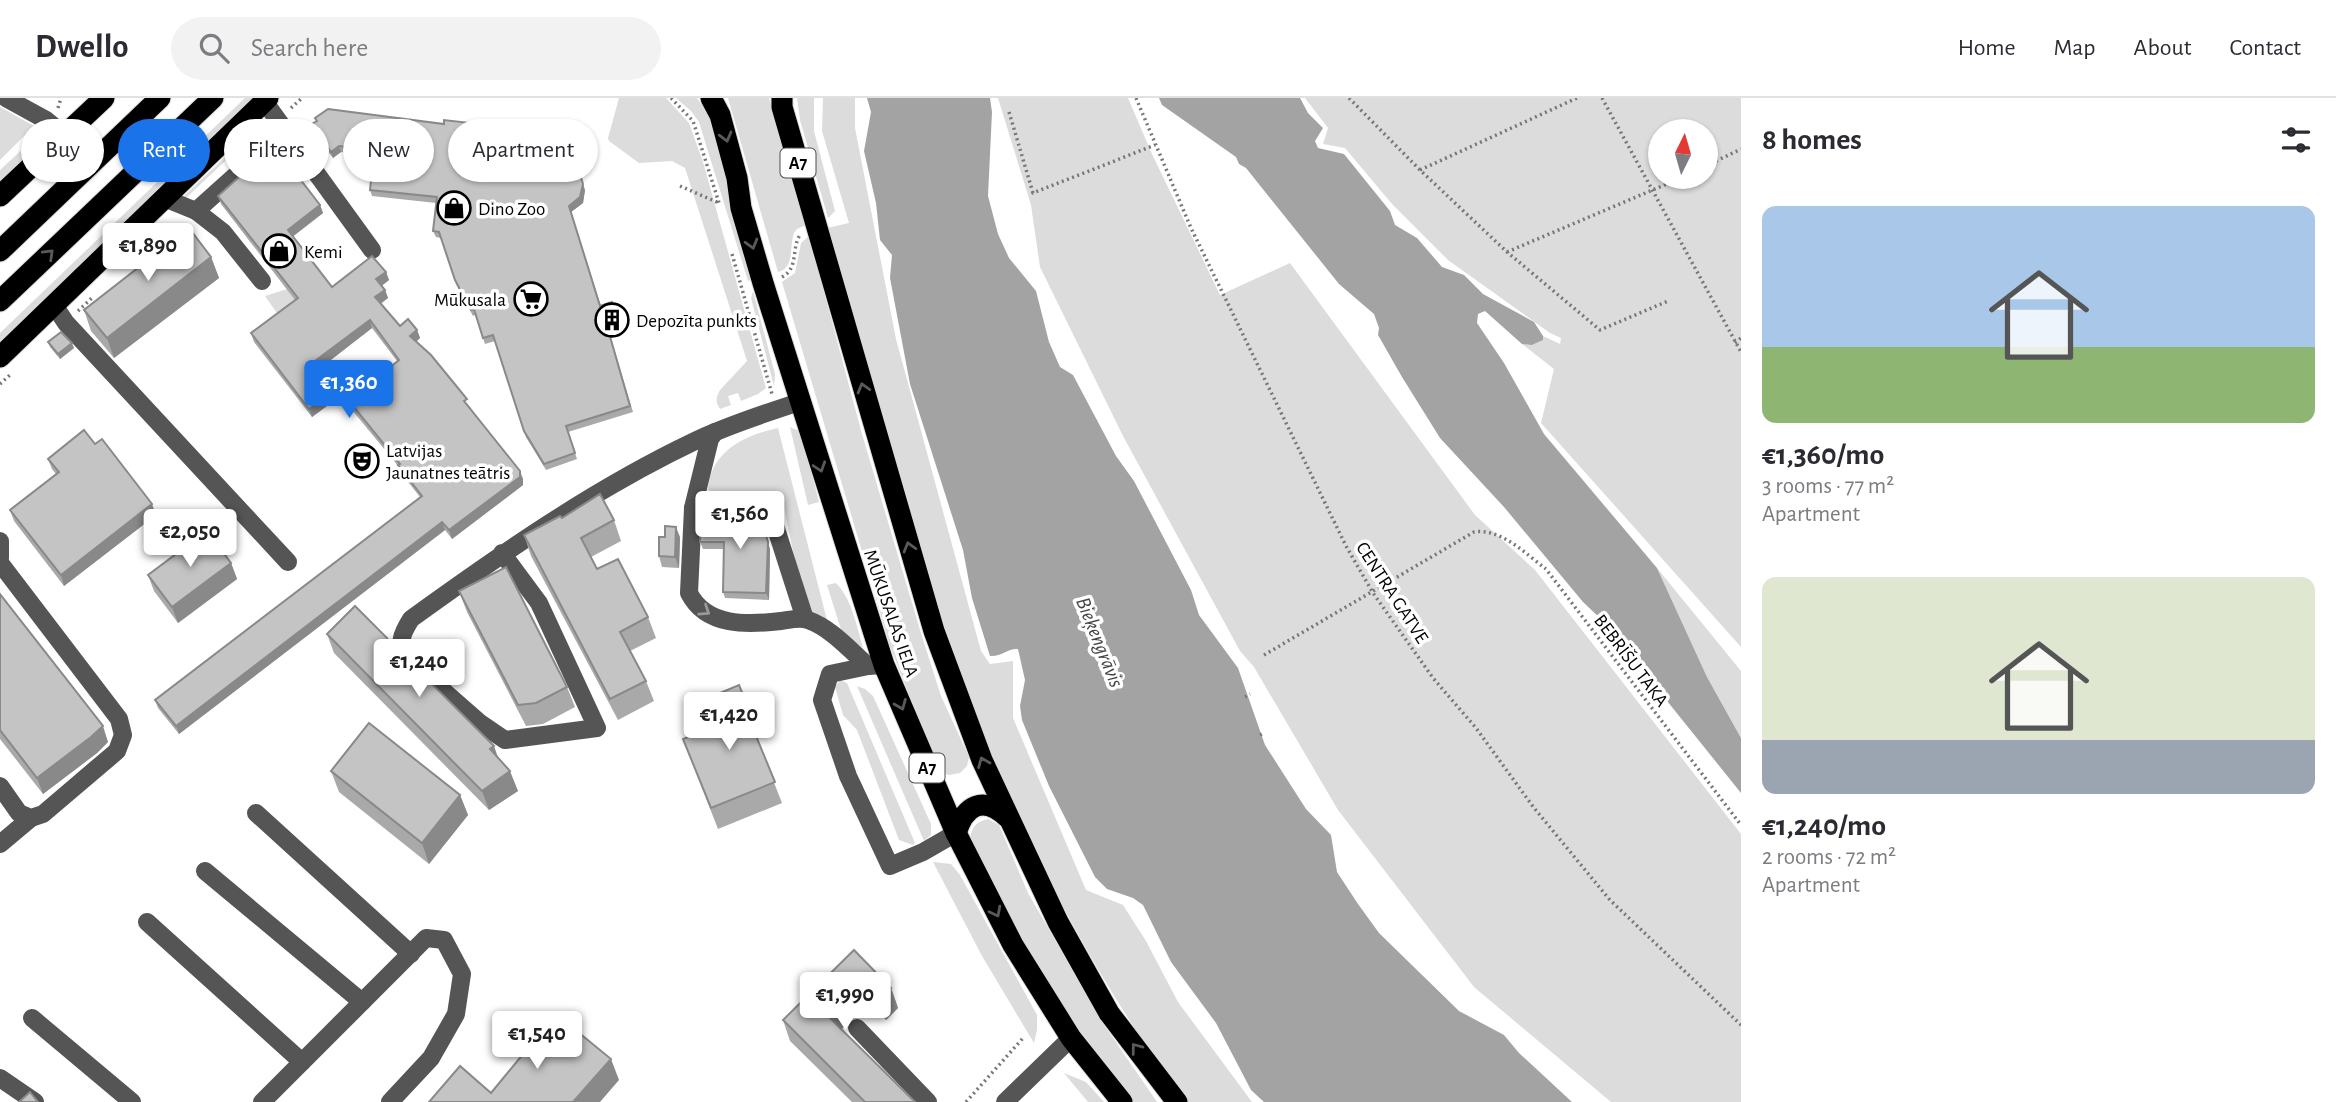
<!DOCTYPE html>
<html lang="en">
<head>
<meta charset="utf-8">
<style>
  :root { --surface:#fff; --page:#f2f2f3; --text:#2b2b33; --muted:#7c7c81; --line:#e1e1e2; --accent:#1a73e8 }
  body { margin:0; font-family:"Alegreya Sans",sans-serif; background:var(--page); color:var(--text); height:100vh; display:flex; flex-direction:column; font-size:26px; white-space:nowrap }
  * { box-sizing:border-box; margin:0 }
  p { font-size:23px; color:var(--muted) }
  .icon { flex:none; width:38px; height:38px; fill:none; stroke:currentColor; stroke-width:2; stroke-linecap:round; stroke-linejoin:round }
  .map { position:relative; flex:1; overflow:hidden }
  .details { display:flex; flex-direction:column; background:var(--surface); width:595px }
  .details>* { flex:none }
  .hud { position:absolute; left:21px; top:21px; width:665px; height:63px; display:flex; gap:14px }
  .needle { width:46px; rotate:5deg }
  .buttons { position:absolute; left:1648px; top:21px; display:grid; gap:14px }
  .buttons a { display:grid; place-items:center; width:70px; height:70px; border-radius:50%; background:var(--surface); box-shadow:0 2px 5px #0004; font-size:35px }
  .price { position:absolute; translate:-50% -60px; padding:0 16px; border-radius:7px; background:#fff; color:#222; font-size:23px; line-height:46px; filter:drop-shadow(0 2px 4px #0008) }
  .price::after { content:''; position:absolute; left:50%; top:42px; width:21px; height:16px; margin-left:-10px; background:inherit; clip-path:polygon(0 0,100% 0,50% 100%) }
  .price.current { background:var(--accent); color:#fff }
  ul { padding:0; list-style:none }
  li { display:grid; align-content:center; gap:14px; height:371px; padding:0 21px }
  li span { display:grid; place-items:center; height:217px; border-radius:14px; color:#555 }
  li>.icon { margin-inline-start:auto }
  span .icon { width:126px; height:126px; fill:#fffc; stroke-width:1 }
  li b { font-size:30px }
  h2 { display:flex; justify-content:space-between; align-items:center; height:84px; padding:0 21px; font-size:30px }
  .tag { padding:0 24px; border-radius:32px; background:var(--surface); box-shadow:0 2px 5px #0004; font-size:24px; line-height:63px }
  .tag.current { background:var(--accent); color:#fff }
  header { display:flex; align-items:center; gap:42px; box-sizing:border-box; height:98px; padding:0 35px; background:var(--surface); border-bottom:2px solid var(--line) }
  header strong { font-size:33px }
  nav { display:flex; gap:38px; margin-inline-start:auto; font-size:24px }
  .search { width:490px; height:63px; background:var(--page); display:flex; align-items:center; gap:18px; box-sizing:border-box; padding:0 24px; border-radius:38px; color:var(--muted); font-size:26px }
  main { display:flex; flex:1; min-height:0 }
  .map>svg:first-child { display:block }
  .green { fill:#dcdcdc; fill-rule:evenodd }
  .water { fill:#a3a3a3 }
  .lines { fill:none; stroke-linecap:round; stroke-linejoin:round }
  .highway-casing { stroke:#dbdbdb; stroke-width:23 }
  .path { stroke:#777; stroke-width:3.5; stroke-dasharray:2 3.5; stroke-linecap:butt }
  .minor { stroke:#555; stroke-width:18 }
  .highway { stroke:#000; stroke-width:21 }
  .wall { fill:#a9a9a9 }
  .shaded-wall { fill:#898989 }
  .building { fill:#c4c4c4; stroke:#898989; stroke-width:2 }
  .oneway { stroke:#595959 }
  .oneway2 { stroke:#999 }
  .labels { text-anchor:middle; stroke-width:7; stroke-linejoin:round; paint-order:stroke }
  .shield { fill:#fff; stroke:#4c4c4c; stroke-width:2 }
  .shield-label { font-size:18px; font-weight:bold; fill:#000 }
  .poi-label { font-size:19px; fill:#000; stroke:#fff; text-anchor:start }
  .street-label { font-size:19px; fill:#000; stroke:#fff }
  .water-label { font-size:21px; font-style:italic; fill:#444; stroke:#fff }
</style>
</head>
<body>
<header>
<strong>Dwello</strong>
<div class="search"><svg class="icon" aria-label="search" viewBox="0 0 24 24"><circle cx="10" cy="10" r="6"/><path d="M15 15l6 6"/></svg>Search here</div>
<nav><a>Home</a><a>Map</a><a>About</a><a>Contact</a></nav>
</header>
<main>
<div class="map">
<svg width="1741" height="1004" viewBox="0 0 1741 1004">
  <rect width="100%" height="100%" fill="#fff"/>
  <g class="green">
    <path d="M245 0H253L0 245V235Z"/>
    <path d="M619 0H666L689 25 703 64 766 290 758 296 741 303 738 295 728 298 731 307 720 311C715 304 716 299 720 292L747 263 685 70 672 63 639 65 609 43 608 40Z"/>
    <path d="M676 0H697L709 18 726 64 732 117 751 182 748 183 699 24 691 13Z"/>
    <path d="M728 0H769L806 127 797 131 794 135C789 149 795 170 778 174Z"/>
    <path d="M797 0H814V33L835 113 828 120 800 22Z"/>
    <path d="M823 0H855V30L896 241 981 553 990 566 1013 563V620L1086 792 1123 807 1146 843 1178 904 1252 1004H1185C1083 863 1003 706 946 541 931 497 920 450 906 404 880 313 854 222 827 130L849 125 822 33Z"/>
    <path d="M998 0H1128L1152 56 1220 197 1290 165 1475 417 1535 472 1741 736V1004H1611L1474 889 1338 712 1254 569 1240 553 1123 338 1040 169 1031 107Z"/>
    <path d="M1305 0H1741V549L1541 325 1554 271 1522 246 1532 247 1543 242V238L1560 246 1561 240 1550 235 1448 162 1392 106 1345 50 1323 46 1328 30ZM1661 33H1706V79H1661Z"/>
    <path d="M0 9 34 28 0 62Z"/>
    <path d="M258 28 260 30 185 101 183 99Z"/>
    <path d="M39 36 38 47 33 52 0 83V72Z"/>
    <path d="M809 138 862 336 920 532 941 598 969 659 967 668 960 675 949 677 939 674 890 548 782 184 795 175 801 145Z"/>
    <path d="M287 191 330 247 310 262 265 198Z"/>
    <path d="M753 193 775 276 774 288 751 200Z"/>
    <path d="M790 329 801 334 819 404 808 407Z"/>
    <path d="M778 330 829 530 811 514 803 501 784 410C769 388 735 394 710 393L708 391C711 353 745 337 778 330Z"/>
    <path d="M1657 470 1741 573V640L1707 579Z"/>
    <path d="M836 485C852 501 857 529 863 550L843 538 827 487Z"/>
    <path d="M840 582 847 585 915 745 913 747 899 742 857 632 843 617 835 589Z"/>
    <path d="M857 588 865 591 873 598 931 726V737L924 743Z"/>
    <path d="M988 721 999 727 1028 795 1102 924 1157 1004H1133L1079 932 1021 841 970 741C972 728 976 724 988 721Z"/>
    <path d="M933 764 951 766 960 777 1037 917V932L1034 945 982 858Z"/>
    <path d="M1064 975 1086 984 1104 1004H1088Z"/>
  </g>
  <g class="water">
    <path d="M867 0H990L992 14 988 98 998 136 1009 160 1036 193 1049 244 1060 269 1073 277 1116 358 1134 383 1191 492 1199 517 1238 570 1265 647 1306 711 1331 737 1337 774 1358 806 1379 835 1459 913 1504 937 1519 955 1572 1004H1264L1251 992 1216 925 1171 864 1143 807 1133 800 1107 791 1095 779 1049 688 1022 622 1020 608 1025 582 1018 551C1008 550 1001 559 990 558L972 500 963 452 910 286 890 180 892 157 880 142 876 105 864 53 871 14Z"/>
    <path d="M1159 0H1300L1308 15 1323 30 1315 43 1318 50 1344 56 1390 113 1395 127 1417 140 1442 169 1464 177 1483 196 1534 224 1543 238V242L1532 247 1522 246 1485 213 1478 216 1477 225 1504 265 1544 336 1657 470 1707 579 1741 640V695L1602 522 1583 504 1504 409 1440 340 1402 279 1378 237 1379 230 1374 216 1339 186 1246 70 1239 66 1236 59 1162 7Z"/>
  </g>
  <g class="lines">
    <defs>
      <g id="highway">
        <path d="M711 0 720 17 737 80 741 110 763 185 884 567 956 735 1013 847 1071 940 1122 1004"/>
        <path d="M782 0V9L934 533 982 662 1058 824 1109 915 1177 1004"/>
        <path d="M0 98 104 0"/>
        <path d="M0 153 160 0"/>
        <path d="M0 203 213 0"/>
        <path d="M0 259 268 0"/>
        <path d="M956 735C965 707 983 697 1007 719"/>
      </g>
    </defs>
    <use href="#highway" class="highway-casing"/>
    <g class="path">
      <path d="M671 0 693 23 720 108"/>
      <path d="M1136 0 1191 130 1346 448 1373 495 1433 580 1476 630 1534 710 1610 802 1741 927"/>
      <path d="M1349 0 1420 72 1507 154 1600 232 1668 203"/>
      <path d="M1602 0 1741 254"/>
      <path d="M58 10 61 0"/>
      <path d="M291 10 302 0"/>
      <path d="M1009 14 1033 95 1155 47"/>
      <path d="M1706 68 1741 51"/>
      <path d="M1420 72 1577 0"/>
      <path d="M680 88 719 105"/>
      <path d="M147 144 160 157"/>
      <path d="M1507 154 1683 79"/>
      <path d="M732 156 772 296"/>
      <path d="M782 179C799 170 791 151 800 137"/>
      <path d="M78 213 93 199"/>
      <path d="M1735 245 1741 240"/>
      <path d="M0 286 11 276"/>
      <path d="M1264 557 1474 434C1501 430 1526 456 1546 471L1741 727"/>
      <path d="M1245 599 1250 596"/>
      <path d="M1260 637 1264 635"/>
      <path d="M966 1004 1024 939"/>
    </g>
    <g class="minor">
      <path d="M6 0 46 22 65 38"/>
      <path d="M264 3 372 152"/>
      <path d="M164 100 196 113 223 134 262 183"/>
      <path d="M196 113 286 32"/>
      <path d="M54 207 66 225 288 464"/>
      <path d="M715 334 710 341 693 410 689 495C706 529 748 527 781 523 789 522 800 519 808 522 831 530 850 552 868 568L884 567"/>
      <path d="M693 410 770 412 805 521"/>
      <path d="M0 443V460"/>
      <path d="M502 455 539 505 597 630 505 642 480 625 407 561C398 544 401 537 411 521 501 456 594 391 695 343 728 327 764 316 799 304"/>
      <path d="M0 465 119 621 123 637 117 653 43 716 31 720 19 715 0 688"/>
      <path d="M868 568 830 576 822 602 848 678 890 768 923 754 956 735"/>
      <path d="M256 715 411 856"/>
      <path d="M0 746 31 720"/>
      <path d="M205 773 362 904"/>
      <path d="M147 824 302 964"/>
      <path d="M32 920 132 1004"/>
      <path d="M857 930 928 1004"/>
      <path d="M0 980 35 1004"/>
      <path d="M262 1004 426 840 444 842 462 876 456 916 431 960 390 1004"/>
      <path d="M1005 1004 1071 940"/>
    </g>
    <use href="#highway" class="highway"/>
  </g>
  <g class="wall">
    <path d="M315 20 585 92 583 105 571 114 601 208 612 204 621 230 609 234 633 314 568 334 577 361 546 372 526 339 495 243 485 246 475 217 473 218 457 188 441 140 436 139 433 133 436 105 372 98 370 92 374 58 341 54 333 60 312 34 310 27 316 23Z"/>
    <path d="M287 61 290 69 278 79 320 107 323 115 293 138 332 189 386 174 389 182 381 188 385 192 388 200 381 206 400 228 417 232 420 240 416 244 470 309 523 381V387L452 441 445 432 179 636 158 610 155 602 420 399 401 375 399 369 352 312 349 303 397 263 372 230 320 270 336 291 339 299 312 319 254 244 251 235 295 202 221 106 218 98Z"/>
    <path d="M211 159 219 180 114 260 91 233 84 212Z"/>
    <path d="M48 244 74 250 60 261 50 249Z"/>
    <path d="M95 346 156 417 64 488 14 423 10 412 56 376 52 371 48 361Z"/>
    <path d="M701 418 770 451 769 502 725 500 723 494 724 451H703L700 444Z"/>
    <path d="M562 420 614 422 621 443 591 459 597 471 648 519 656 540 630 553 646 583 654 603 618 622 531 458 524 437Z"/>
    <path d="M680 439 679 470 662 469 659 458Z"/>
    <path d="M231 465 237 481 178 525 154 493 148 477Z"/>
    <path d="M459 493 567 589 575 609 543 626 526 628 467 514Z"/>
    <path d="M0 496 108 644 97 655 43 696 0 641Z"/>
    <path d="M327 536 392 550 497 659 518 693 489 712 334 555Z"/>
    <path d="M708 600 752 619 759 640 757 641 782 705 718 731 683 641 718 628Z"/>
    <path d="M331 673 460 697 468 717 429 766 339 694Z"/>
    <path d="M854 852 891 890 898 910 886 922 869 904 841 931 915 1004H852L790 943 783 922Z"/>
  </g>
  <g class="shaded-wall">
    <path d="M565 27 585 92 583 105 571 114 569 108Z"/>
    <path d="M339 48 341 54 333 60 331 54Z"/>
    <path d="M287 61 290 69 270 86 267 77Z"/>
    <path d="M320 107 323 115 291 140 288 132Z"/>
    <path d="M211 159 219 180 114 260 107 240Z"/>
    <path d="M386 174 389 182 379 190 376 181Z"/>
    <path d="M385 192 388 200 378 207 375 199Z"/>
    <path d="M370 222 372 230 318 272 315 263Z"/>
    <path d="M417 232 420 240 413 246 410 238Z"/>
    <path d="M72 245 74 250 60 261 58 256Z"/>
    <path d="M336 291 339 299 312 319 309 311Z"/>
    <path d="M520 373 523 381V387L452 441 449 432Z"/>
    <path d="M152 406 156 417 64 488 61 477Z"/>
    <path d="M760 417 770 451 769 502 766 495Z"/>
    <path d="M442 424 445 432 179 636 176 628Z"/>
    <path d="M676 429 680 439 679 470 675 459Z"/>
    <path d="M231 465 237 481 178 525 172 509Z"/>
    <path d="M103 628 108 644 97 655 43 696 37 680Z"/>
    <path d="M494 648 501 668 490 651Z"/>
    <path d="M510 673 518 693 489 712 482 693Z"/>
    <path d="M460 697 468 717 429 766 422 745Z"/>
    <path d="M861 883 869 904 835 938 827 917Z"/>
    <path d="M891 890 898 910 886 922 879 901Z"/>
    <path d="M611 961 619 982 600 1004H573Z"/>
  </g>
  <g class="building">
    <path d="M328 11 444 26V22L505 29 514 24 526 23 565 27 583 86 580 99 569 108 600 208 612 204 618 224 607 228 630 308 566 328 575 355 544 366 524 333 493 237 483 240 474 211 471 212 455 182 439 134 433 133 437 99 370 92 374 52 339 48 331 54 310 27 317 23 315 20Z"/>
    <path d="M276 46 287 61 267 77 300 81 320 107 288 132 332 189 372 158 386 174 376 181 385 192 375 199 400 228 408 221 417 232 410 238 431 257 467 301 464 303 520 373V379L449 432 442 424 176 628 155 602 422 398 398 367 400 366 349 303 399 262 370 222 315 263 336 291 309 311 251 235 298 200 218 98Z"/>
    <path d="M189 130 211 159 107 240 84 212Z"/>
    <path d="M61 234 72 245 58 256 48 244Z"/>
    <path d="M84 332 95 346 102 341 152 406 61 477 10 412 59 374 48 361Z"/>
    <path d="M600 396 614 422 581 440 597 471 618 461 648 519 620 534 646 583 610 601 524 437 560 418 562 420Z"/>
    <path d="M760 417 768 444 766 495 723 494 724 444H700L701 418Z"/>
    <path d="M665 428 676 429 675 459 659 458V439H665Z"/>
    <path d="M207 433 231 465 172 509 148 477Z"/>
    <path d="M506 469 567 589 536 605 518 607 459 493Z"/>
    <path d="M0 496 103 628 91 639 37 680 0 632Z"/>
    <path d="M355 508 387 540 392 550 423 577 494 648 490 651 510 673 482 693 327 536Z"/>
    <path d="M739 587 752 619 749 621 775 684 711 710 683 641 719 627 708 600Z"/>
    <path d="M369 625 460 697 422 745 331 673Z"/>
    <path d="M854 852 891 890 879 901 861 883 827 917 915 1004H865L783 922Z"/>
    <path d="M556 916 611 961 573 1004H429L460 968 491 995Z"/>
    <path d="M30 994 38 1004H19Z"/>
  </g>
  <defs><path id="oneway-chevron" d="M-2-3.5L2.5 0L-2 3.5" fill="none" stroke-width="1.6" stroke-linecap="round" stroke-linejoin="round" transform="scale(1.75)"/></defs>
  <g class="oneway">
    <use href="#oneway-chevron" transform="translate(726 39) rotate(75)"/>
    <use href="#oneway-chevron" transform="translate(752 146) rotate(74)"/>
    <use href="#oneway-chevron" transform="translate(49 156) rotate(-44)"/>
    <use href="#oneway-chevron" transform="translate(863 290) rotate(-106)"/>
    <use href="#oneway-chevron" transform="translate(820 369) rotate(72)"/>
    <use href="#oneway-chevron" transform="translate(909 449) rotate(-106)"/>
    <use href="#oneway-chevron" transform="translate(901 607) rotate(68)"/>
    <use href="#oneway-chevron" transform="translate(983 664) rotate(-112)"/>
    <use href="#oneway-chevron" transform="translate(996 814) rotate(63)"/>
    <use href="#oneway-chevron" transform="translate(1136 950) rotate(-127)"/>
  </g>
  <use class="oneway2" href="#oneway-chevron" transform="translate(705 513) rotate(34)"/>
  <defs>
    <symbol id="shop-ring" viewBox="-11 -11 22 22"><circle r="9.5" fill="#fff" stroke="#000" stroke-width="1.5"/><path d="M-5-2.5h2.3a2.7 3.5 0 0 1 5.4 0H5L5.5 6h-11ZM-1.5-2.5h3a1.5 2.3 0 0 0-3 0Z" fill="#000"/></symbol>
    <symbol id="supermarket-ring" viewBox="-11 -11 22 22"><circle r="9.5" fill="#fff" stroke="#000" stroke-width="1.5"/><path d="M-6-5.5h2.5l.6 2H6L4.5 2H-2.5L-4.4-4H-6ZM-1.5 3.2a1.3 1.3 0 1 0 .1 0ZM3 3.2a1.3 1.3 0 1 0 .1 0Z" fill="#000"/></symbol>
    <symbol id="building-ring" viewBox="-11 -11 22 22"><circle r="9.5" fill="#fff" stroke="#000" stroke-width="1.5"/><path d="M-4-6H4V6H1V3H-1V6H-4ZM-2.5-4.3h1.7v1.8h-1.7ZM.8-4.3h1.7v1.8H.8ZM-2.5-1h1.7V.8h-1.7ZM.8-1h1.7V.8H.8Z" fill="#000"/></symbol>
    <symbol id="theatre-ring" viewBox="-11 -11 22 22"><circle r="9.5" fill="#fff" stroke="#000" stroke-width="1.5"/><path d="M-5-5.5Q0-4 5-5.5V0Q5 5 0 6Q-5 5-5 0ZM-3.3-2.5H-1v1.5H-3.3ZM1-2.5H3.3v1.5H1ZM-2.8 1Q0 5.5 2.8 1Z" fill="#000"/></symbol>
  </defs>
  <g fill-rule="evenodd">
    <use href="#shop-ring" x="435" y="91" width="38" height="38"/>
    <use href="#shop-ring" x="260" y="134" width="38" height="38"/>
    <use href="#supermarket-ring" x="512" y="182" width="38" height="38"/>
    <use href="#building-ring" x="593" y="203" width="38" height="38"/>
    <use href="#theatre-ring" x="343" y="344" width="38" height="38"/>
  </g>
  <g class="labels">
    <g class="shield">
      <rect x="780.5" y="50.5" width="35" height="29" rx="5"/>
      <rect x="909.5" y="655.5" width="35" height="29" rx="5"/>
    </g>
    <g class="shield-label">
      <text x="798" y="71">A7</text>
      <text x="927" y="676">A7</text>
    </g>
    <g class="poi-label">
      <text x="478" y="117">Dino Zoo</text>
      <text x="304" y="160">Kemi</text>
      <text x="506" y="208" text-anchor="end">Mūkusala</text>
      <text x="636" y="229">Depozīta punkts</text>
      <text x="386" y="359">Latvijas<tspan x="386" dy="22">Jaunatnes teātris</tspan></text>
    </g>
    <g class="street-label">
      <text transform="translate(1393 494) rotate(57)" y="7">CENTRA GATVE</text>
      <text transform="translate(892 515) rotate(71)" y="7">MŪKUSALAS IELA</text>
      <text transform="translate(1632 562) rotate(53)" y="7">BEBRĪŠU TAKA</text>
    </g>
    <g class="water-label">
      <text transform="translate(1100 544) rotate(68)" y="7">Bieķengrāvis</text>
    </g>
  </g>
</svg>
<div class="buttons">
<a><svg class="needle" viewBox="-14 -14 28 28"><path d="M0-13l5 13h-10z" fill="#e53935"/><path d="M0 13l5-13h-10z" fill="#7c7c81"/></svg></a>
</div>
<b class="price" style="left:148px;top:185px">€1,890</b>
<b class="price current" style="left:349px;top:322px">€1,360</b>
<b class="price" style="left:740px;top:453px">€1,560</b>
<b class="price" style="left:190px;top:471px">€2,050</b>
<b class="price" style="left:419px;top:601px">€1,240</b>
<b class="price" style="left:729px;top:654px">€1,420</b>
<b class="price" style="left:845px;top:934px">€1,990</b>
<b class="price" style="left:537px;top:973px">€1,540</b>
<div class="hud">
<a class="tag">Buy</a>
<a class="tag current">Rent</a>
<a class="tag">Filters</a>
<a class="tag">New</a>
<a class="tag">Apartment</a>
</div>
</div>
<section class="details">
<h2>8 homes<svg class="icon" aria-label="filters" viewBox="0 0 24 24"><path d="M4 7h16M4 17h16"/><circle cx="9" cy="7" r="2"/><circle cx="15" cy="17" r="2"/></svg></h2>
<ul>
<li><span style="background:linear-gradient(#a9c7e8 65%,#8fb573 0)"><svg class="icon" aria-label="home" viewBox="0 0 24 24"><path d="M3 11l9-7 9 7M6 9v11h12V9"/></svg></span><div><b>€1,360/mo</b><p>3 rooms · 77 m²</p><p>Apartment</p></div></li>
<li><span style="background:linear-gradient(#dfe7d0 75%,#9aa5b1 0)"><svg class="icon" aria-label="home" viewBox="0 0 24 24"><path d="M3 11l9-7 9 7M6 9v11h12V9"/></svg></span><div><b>€1,240/mo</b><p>2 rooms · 72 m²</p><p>Apartment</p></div></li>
</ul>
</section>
</main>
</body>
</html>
